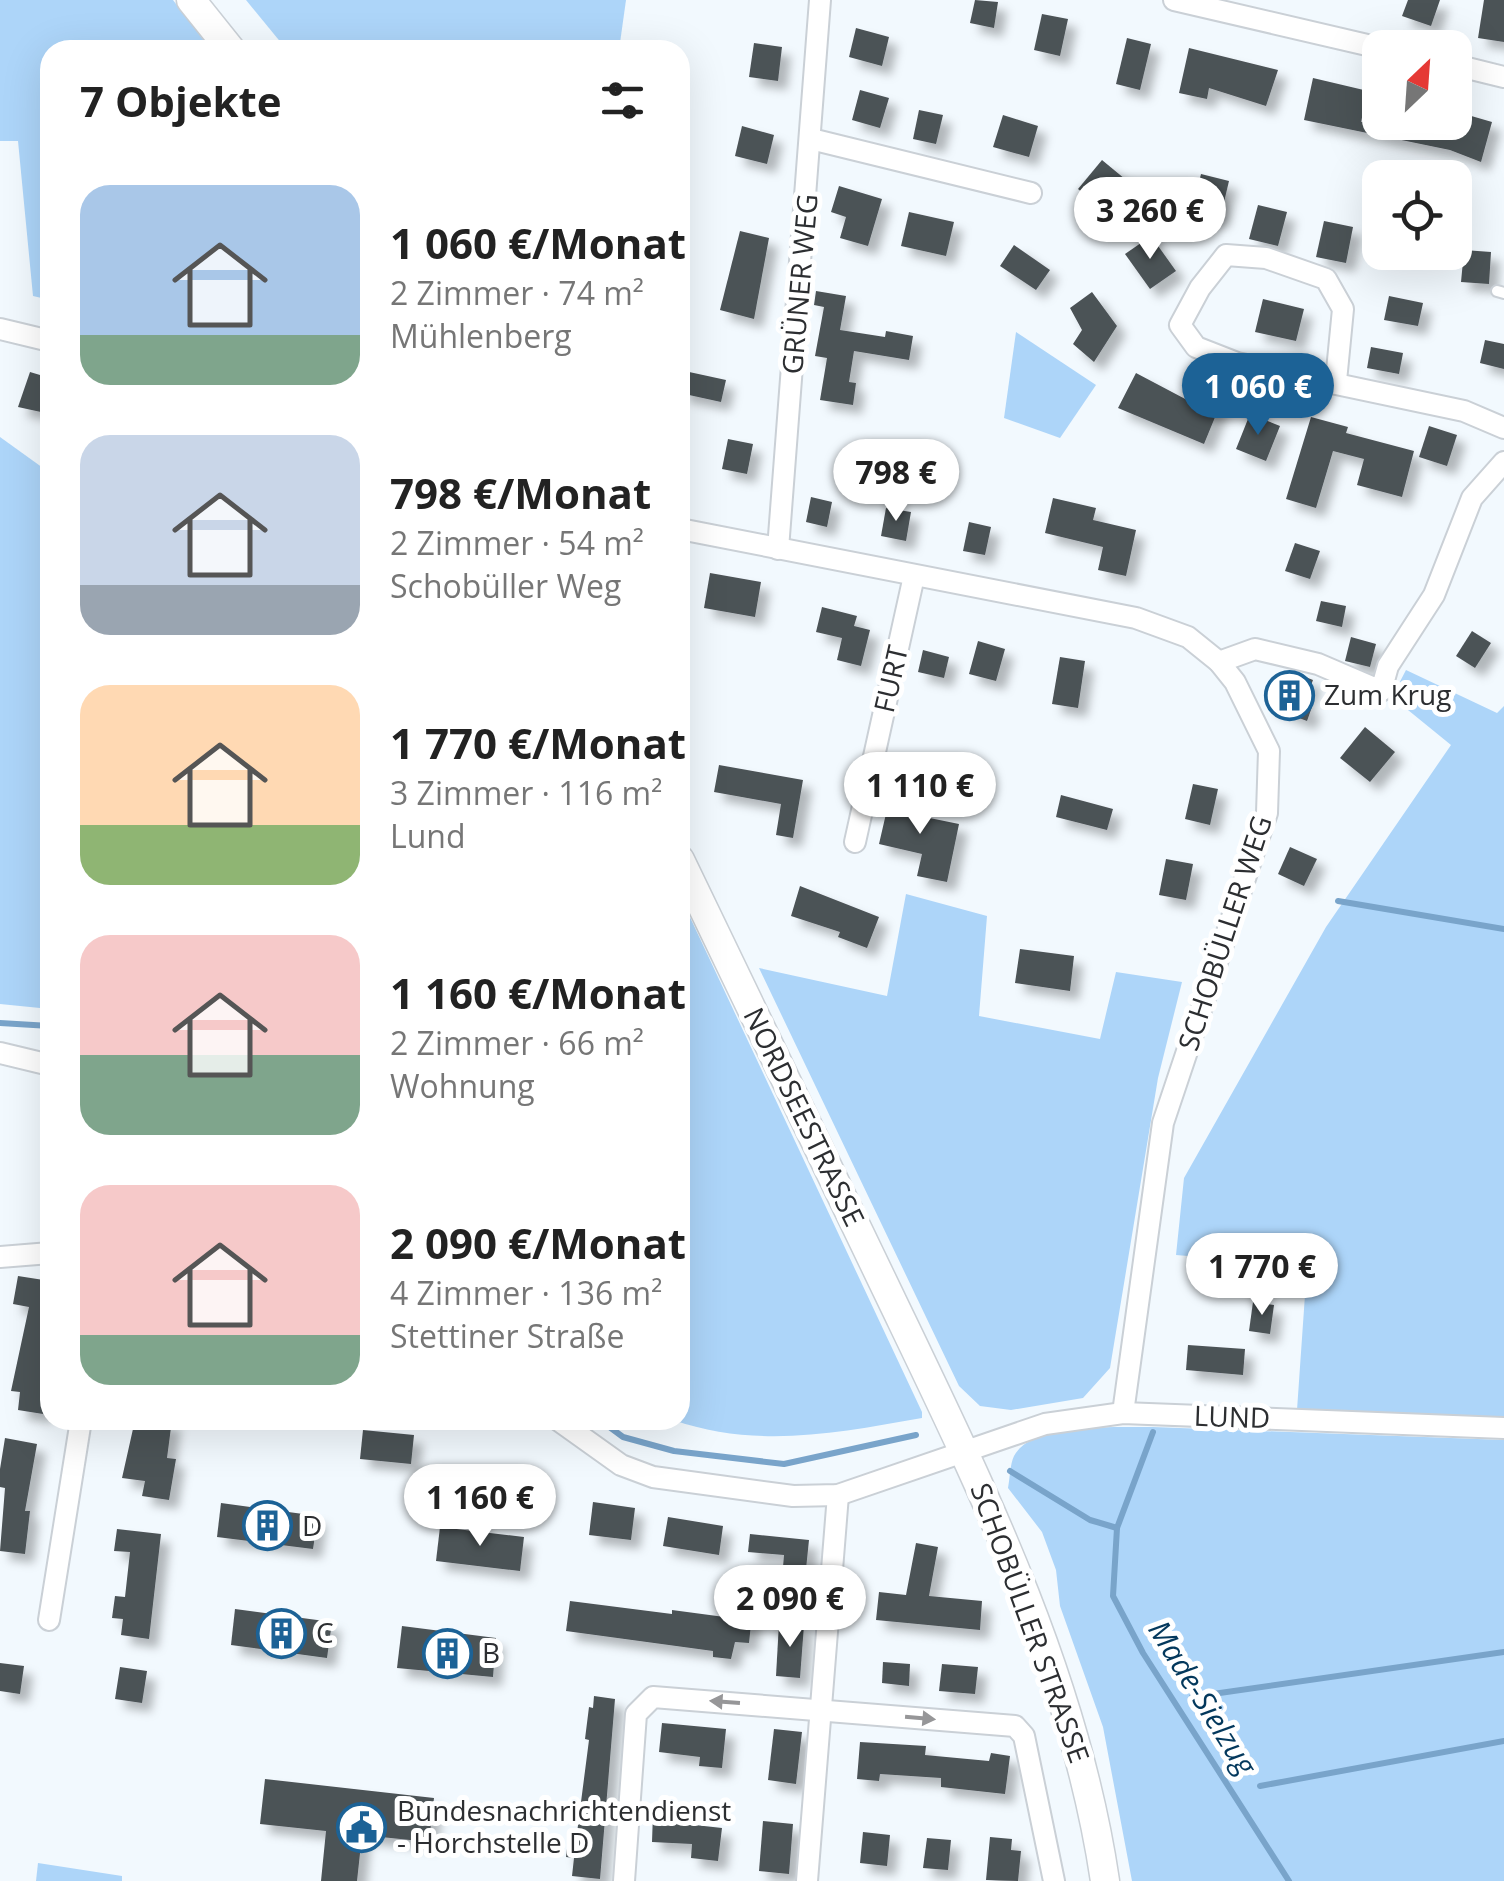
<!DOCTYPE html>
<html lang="de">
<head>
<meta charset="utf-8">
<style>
  :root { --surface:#fff; --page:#f6f6f6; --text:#222; --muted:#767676; --accent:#1c6296 }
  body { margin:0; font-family:"Open Sans",sans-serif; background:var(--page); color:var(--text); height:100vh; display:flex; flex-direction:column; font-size:38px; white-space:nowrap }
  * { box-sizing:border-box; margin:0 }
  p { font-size:32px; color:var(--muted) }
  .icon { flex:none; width:55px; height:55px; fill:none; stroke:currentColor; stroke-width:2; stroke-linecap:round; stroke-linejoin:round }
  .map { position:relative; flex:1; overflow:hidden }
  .details { position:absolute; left:40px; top:40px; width:650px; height:1390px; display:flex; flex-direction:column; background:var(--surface); border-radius:30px; box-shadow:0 10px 40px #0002 }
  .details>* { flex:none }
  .needle { width:65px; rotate:25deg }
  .fabs { position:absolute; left:1362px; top:30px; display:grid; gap:20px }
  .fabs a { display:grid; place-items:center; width:110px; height:110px; border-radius:20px; background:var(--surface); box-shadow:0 10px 40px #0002; font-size:50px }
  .price { position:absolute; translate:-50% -85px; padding:0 22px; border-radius:35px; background:#fff; color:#222; font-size:32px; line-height:65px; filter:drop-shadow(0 2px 5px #0008) }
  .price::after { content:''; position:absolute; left:50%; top:60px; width:30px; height:22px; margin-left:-15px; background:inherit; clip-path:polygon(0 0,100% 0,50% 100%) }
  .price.current { background:var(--accent); color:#fff }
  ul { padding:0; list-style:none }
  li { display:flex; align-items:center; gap:30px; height:250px; padding:0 40px }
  li span { display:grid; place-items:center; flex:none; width:280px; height:200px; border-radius:30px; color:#555 }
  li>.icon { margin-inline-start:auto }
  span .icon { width:120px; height:120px; fill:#fffc; stroke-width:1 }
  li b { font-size:42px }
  h2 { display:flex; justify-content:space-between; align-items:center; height:120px; padding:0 40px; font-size:42px }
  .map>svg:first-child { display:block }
  .green { fill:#add5f9 }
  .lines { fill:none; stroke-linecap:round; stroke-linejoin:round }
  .stream { stroke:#79a4ca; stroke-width:6 }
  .building { fill:#4c5256; filter:url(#shadow) }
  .service-casing { stroke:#cad0d6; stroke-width:14 }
  .minor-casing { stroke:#cad0d6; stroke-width:24 }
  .secondary-casing { stroke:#cad0d6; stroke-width:31 }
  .service { stroke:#fff; stroke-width:10 }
  .minor { stroke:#fff; stroke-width:20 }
  .secondary { stroke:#fff; stroke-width:28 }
  .oneway { fill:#969698 }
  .labels { text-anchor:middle; stroke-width:10; stroke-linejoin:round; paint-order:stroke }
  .street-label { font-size:28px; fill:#2c2e31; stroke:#fff }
  .poi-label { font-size:28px; fill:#2c2e31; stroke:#fff; text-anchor:start }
  .water-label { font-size:30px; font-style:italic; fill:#03385c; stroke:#fff }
</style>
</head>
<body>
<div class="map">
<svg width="1504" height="1881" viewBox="0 0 1504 1881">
  <defs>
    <filter id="shadow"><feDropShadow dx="9" dy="9" stdDeviation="5" flood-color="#0004"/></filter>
  </defs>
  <rect width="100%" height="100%" fill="#f2f9fe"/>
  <g class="green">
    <path d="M0 0H173L211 50H50V300L33 296 18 141H0Z"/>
    <path d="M246 0H626L619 50H287Z"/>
    <path d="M1016 332 1096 385 1060 438 1004 418Z"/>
    <path d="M0 437 50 473V1009L0 1004Z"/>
    <path d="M1406 670 1497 713 1504 706V1418L1297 1410 1307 1266 1176 1255 1184 1178 1326 927 1451 745 1392 697Z"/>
    <path d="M906 894 987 916 979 1016 1100 1039 1116 972 1182 982 1158 1078 1110 1368 1083 1398 1011 1410 980 1406 959 1386 759 968 887 996Z"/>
    <path d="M680 896 922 1412V1418C837 1433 757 1449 673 1420H680Z"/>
    <path d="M1153 1427 1504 1440V1881H1132L1103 1727 1060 1606 1056 1570 1042 1532 1008 1488C1010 1478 1010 1464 1014 1456 1033 1421 1118 1428 1153 1427Z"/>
    <path d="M38 1863 122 1876V1881H36Z"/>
  </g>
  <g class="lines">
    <g class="stream">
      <path d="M1338 901 1504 929"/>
      <path d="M0 1023 50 1026"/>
      <path d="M600 1420 623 1437 674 1451 784 1464 916 1435"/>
      <path d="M1153 1432 1117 1528 1113 1596 1143 1653 1289 1881"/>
      <path d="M1010 1471 1090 1520 1117 1528"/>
      <path d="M1192 1697 1504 1652"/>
      <path d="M1260 1786 1504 1741"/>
    </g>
  </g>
  <g class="building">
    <path d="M975 0 998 2 994 28 970 23Z"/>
    <path d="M1408 0H1440L1431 26 1402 16Z"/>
    <path d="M1484 0H1504V42L1478 38Z"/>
    <path d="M1042 14 1068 19 1060 56 1034 50Z"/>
    <path d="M856 28 889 37 882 66 849 57Z"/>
    <path d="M1127 38 1151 44 1140 90 1116 84Z"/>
    <path d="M754 43 782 47 778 81 749 77Z"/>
    <path d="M1189 48 1278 70 1266 106 1209 88 1207 99 1179 93Z"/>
    <path d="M1313 78 1368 91 1361 122H1458L1461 113 1492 122 1481 162 1450 150 1304 120Z"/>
    <path d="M860 90 889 98 880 128 852 120Z"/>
    <path d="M919 110 943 115 936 144 913 139Z"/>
    <path d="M1003 115 1038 126 1029 157 993 147Z"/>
    <path d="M742 126 774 135 767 164 735 156Z"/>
    <path d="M1102 160 1131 184 1108 213 1078 189Z"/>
    <path d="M1201 174 1229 181 1220 219 1191 212Z"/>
    <path d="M839 186 882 199 868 246 840 238 846 217 831 212Z"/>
    <path d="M1258 205 1287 212 1278 246 1249 239Z"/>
    <path d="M909 212 954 222 946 256 901 246Z"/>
    <path d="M1324 221 1353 227 1346 263 1316 257Z"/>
    <path d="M740 231 769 238 754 319 720 310Z"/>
    <path d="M1151 236 1176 271 1150 289 1125 254Z"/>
    <path d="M1014 245 1050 270 1036 290 1000 266Z"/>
    <path d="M1464 250 1491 252 1489 284 1461 282Z"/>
    <path d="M816 291 846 296 840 330 885 337 886 331 913 336 909 360 854 351 849 382 856 383 853 405 820 400 827 358 815 356 824 307 814 305Z"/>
    <path d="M1092 292 1117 326 1094 362 1073 344 1082 330 1070 308Z"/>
    <path d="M1389 296 1423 303 1418 326 1384 320Z"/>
    <path d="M1263 299 1304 309 1296 341 1255 332Z"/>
    <path d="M1485 340 1504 344V369L1480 363Z"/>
    <path d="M1371 347 1403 353 1399 374 1367 368Z"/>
    <path d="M680 370 726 380 721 402 680 393Z"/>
    <path d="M30 372 50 378V414L18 407Z"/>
    <path d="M1136 373 1189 401 1192 394 1220 405 1204 444 1118 408Z"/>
    <path d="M1250 414 1280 426 1266 461 1236 449Z"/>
    <path d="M1311 417 1348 427 1346 433 1414 451 1402 497 1357 485 1364 459 1333 451 1316 508 1286 499Z"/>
    <path d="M1429 426 1457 435 1447 466 1419 457Z"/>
    <path d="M728 439 753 444 747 474 722 469Z"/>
    <path d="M811 497 832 502 827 527 806 522Z"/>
    <path d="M1053 498 1096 508 1093 520 1136 530 1126 576 1098 570 1103 547 1045 533Z"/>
    <path d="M886 508 911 512 906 541 881 536Z"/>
    <path d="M969 522 991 527 985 555 963 551Z"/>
    <path d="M1295 543 1320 551 1310 579 1285 571Z"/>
    <path d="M710 573 761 582 755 617 704 608Z"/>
    <path d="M1321 601 1346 606 1342 627 1316 621Z"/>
    <path d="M822 607 857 616 854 626 870 630 861 666 837 660 842 638 816 632Z"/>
    <path d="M1472 631 1491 643 1475 668 1456 656Z"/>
    <path d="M1351 637 1376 644 1370 667 1345 661Z"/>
    <path d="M978 641 1005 649 996 681 969 674Z"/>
    <path d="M923 650 949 657 944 678 918 672Z"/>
    <path d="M1060 657 1085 661 1078 708 1052 704Z"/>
    <path d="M1293 672 1313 680 1304 704 1312 707 1307 721 1267 706 1274 688 1285 693Z"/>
    <path d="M1365 727 1395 752 1370 782 1340 758Z"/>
    <path d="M719 765 803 780 793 838 776 835 781 804 714 792Z"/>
    <path d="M1193 784 1218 789 1210 825 1185 819Z"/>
    <path d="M891 792 913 797 910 814 959 824 947 882 917 876 922 854 879 844Z"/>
    <path d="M1061 795 1113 809 1107 830 1056 817Z"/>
    <path d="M1290 847 1317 859 1304 886 1278 874Z"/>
    <path d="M1166 859 1193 864 1186 900 1159 895Z"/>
    <path d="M800 886 879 917 867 948 838 937 840 932 791 916Z"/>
    <path d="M1020 949 1074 956 1070 991 1015 983Z"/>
    <path d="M18 1276 50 1281V1372L43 1414 18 1410 20 1392 11 1391 29 1307 13 1304Z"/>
    <path d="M1253 1302 1274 1305 1270 1334 1249 1331Z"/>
    <path d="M1188 1345 1245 1349 1243 1375 1186 1370Z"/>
    <path d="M135 1420H172L167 1458 176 1459 169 1500 142 1496 145 1481 122 1478Z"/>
    <path d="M363 1430 414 1435 411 1464 360 1459Z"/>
    <path d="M5 1438 37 1444 25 1511H30L25 1554 0 1551 5 1488 0 1487V1469Z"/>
    <path d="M593 1502 635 1508 631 1540 589 1535Z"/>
    <path d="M221 1503 318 1516 313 1549 217 1537Z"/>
    <path d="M668 1517 723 1526 719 1555 663 1546Z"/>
    <path d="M440 1527 524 1537 520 1571 436 1561Z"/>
    <path d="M117 1529 161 1534 149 1639 121 1635 123 1619 112 1618 115 1596 125 1597 130 1552 114 1551Z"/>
    <path d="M750 1534 809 1540 806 1569 783 1567 784 1555 748 1552Z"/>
    <path d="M916 1543 938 1547 929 1596 982 1601 980 1630 876 1620 879 1592 906 1595Z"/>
    <path d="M570 1601 672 1614V1610L732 1618 733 1614 752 1615 749 1643 735 1642 731 1659 713 1657V1651L566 1631Z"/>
    <path d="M235 1609 332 1622 327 1658 231 1645Z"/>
    <path d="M779 1623 804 1625 800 1678 776 1676Z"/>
    <path d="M402 1626 496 1638 493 1677 397 1668Z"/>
    <path d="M883 1662 910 1664 909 1686 882 1683Z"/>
    <path d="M0 1663 24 1666 20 1694 0 1691Z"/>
    <path d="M942 1664 978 1667 975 1694 939 1691Z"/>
    <path d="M120 1667 147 1671 142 1703 115 1699Z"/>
    <path d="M594 1696 615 1699 600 1879 572 1876 574 1858 566 1857 569 1833H577L589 1740 585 1739 589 1707 593 1708Z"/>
    <path d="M662 1723 726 1729 722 1768 699 1766 700 1757 659 1752Z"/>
    <path d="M774 1729 802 1732 796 1784 768 1780Z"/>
    <path d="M860 1742 926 1746 925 1755 989 1761 991 1753 1010 1756 1005 1794 941 1787V1778L880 1774 879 1781 857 1779Z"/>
    <path d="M265 1779 434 1798 429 1842 362 1835 357 1881H321L326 1831 260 1824Z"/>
    <path d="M653 1813 677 1814V1823L722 1828 718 1861 691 1858 692 1844 652 1842Z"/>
    <path d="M763 1821 793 1824 789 1874 759 1871Z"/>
    <path d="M863 1832 890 1835 887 1866 860 1863Z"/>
    <path d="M990 1837 1012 1839 1011 1850 1021 1851 1018 1881 986 1880Z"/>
    <path d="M927 1838 951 1840 948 1870 923 1868Z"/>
  </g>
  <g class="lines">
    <defs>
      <path id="service" d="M1497 291 1504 293"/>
      <g id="minor">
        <path d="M1174 0 1380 48"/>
        <path d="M1455 65 1504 77"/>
        <path d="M811 139 1031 193"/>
        <path d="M0 329 50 341"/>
        <path d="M1336 381 1343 309 1326 279 1266 258 1226 255 1200 288 1180 325 1196 347 1237 363 1464 411 1504 428"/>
        <path d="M680 529 1136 618 1188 637 1219 662 1235 682 1269 751 1267 813 1163 1123 1123 1413"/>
        <path d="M778 549 820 0"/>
        <path d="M1219 662 1255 649 1318 664 1381 691 1388 666 1434 595 1472 498 1504 462"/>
        <path d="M855 842 914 576"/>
        <path d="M0 1053 50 1065"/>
        <path d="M0 1257 50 1253"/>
        <path d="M558 1420 621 1465 653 1477 793 1496 838 1495 1045 1424 1123 1413 1504 1428"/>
        <path d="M49 1620 81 1420"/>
        <path d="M624 1881 636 1714 653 1697 1015 1726 1024 1736 1054 1881"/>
        <path d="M807 1881 838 1495"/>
      </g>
      <g id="secondary">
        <path d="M191 0 231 50"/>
        <path d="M680 860C752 1010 824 1159 896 1309 984 1492 1075 1678 1105 1881"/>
      </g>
    </defs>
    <use href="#service" class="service-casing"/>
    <use href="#minor" class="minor-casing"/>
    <use href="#secondary" class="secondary-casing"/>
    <use href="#service" class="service"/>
    <use href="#minor" class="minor"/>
    <use href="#secondary" class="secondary"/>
  </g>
  <defs><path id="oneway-solid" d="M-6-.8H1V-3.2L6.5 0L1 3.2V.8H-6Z" transform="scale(2.5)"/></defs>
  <g class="oneway">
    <use href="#oneway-solid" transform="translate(725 1702) rotate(-176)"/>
    <use href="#oneway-solid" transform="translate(920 1718) rotate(5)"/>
  </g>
  <defs>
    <symbol id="building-ring" viewBox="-11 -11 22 22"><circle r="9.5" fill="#fff" stroke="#1c6296" stroke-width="1.5"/><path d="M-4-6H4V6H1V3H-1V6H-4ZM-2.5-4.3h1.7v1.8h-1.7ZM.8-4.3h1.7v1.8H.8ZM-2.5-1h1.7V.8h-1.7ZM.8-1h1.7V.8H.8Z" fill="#1c6296"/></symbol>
    <symbol id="civic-ring" viewBox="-11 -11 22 22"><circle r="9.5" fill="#fff" stroke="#1c6296" stroke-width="1.5"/><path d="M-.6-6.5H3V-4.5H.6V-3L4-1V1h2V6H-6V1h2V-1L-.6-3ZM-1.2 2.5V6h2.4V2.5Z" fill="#1c6296"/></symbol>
  </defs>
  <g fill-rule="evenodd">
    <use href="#building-ring" x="1262" y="668" width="55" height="55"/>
    <use href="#building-ring" x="240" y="1498" width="55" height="55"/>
    <use href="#building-ring" x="254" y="1606" width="55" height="55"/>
    <use href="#building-ring" x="420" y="1626" width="55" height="55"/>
    <use href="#civic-ring" x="334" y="1800" width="55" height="55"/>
  </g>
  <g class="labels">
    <g class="street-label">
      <text transform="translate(800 284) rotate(-85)" y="10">GRÜNER WEG</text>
      <text transform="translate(891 679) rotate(-77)" y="10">FURT</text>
      <text transform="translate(1225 933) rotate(-72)" y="10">SCHOBÜLLER WEG</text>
      <text transform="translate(804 1117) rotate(64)" y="10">NORDSEESTRASSE</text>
      <text transform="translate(1232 1417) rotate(2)" y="10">LUND</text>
      <text transform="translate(1030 1623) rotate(70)" y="10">SCHOBÜLLER STRASSE</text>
    </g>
    <g class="poi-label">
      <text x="1324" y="705">Zum Krug</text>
      <text x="302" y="1536">D</text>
      <text x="316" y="1643">C</text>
      <text x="482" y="1663">B</text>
      <text x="397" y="1821">Bundesnachrichtendienst<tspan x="397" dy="32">- Horchstelle D</tspan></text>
    </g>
    <g class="water-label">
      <text transform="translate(1202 1698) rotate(58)" y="10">Made-Sielzug</text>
    </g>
  </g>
</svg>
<div class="fabs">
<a><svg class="needle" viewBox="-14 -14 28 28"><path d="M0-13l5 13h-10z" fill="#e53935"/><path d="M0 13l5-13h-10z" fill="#767676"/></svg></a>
<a><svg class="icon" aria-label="locate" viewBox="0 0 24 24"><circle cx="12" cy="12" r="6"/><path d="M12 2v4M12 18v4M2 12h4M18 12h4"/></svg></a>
</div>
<b class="price" style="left:1150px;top:262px">3 260 €</b>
<b class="price current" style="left:1258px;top:438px">1 060 €</b>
<b class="price" style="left:896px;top:524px">798 €</b>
<b class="price" style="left:920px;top:837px">1 110 €</b>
<b class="price" style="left:1262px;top:1318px">1 770 €</b>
<b class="price" style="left:480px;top:1549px">1 160 €</b>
<b class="price" style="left:790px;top:1650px">2 090 €</b>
<section class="details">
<h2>7 Objekte<svg class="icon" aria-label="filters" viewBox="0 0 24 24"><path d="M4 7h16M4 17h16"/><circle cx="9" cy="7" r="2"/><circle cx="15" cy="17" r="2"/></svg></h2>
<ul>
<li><span style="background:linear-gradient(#a9c7e8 75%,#7fa58c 0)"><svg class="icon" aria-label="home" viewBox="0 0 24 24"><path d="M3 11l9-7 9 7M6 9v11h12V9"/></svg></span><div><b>1 060 €/Monat</b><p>2 Zimmer · 74 m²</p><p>Mühlenberg</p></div></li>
<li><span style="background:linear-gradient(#c9d6e8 75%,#9aa5b1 0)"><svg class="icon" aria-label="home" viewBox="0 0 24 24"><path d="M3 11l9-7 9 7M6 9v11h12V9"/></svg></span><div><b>798 €/Monat</b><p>2 Zimmer · 54 m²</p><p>Schobüller Weg</p></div></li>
<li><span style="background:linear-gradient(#ffd9b3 70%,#8fb573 0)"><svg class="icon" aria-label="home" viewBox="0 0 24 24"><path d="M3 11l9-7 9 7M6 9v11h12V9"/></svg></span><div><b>1 770 €/Monat</b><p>3 Zimmer · 116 m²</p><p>Lund</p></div></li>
<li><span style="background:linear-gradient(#f6c9c9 60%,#7fa58c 0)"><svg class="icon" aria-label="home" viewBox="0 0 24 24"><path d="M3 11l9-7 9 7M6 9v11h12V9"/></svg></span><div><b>1 160 €/Monat</b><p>2 Zimmer · 66 m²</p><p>Wohnung</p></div></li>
<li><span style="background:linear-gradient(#f6c9c9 75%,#7fa58c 0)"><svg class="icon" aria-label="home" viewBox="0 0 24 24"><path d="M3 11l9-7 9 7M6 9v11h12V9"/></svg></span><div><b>2 090 €/Monat</b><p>4 Zimmer · 136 m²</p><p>Stettiner Straße</p></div></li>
</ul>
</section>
</div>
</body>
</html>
